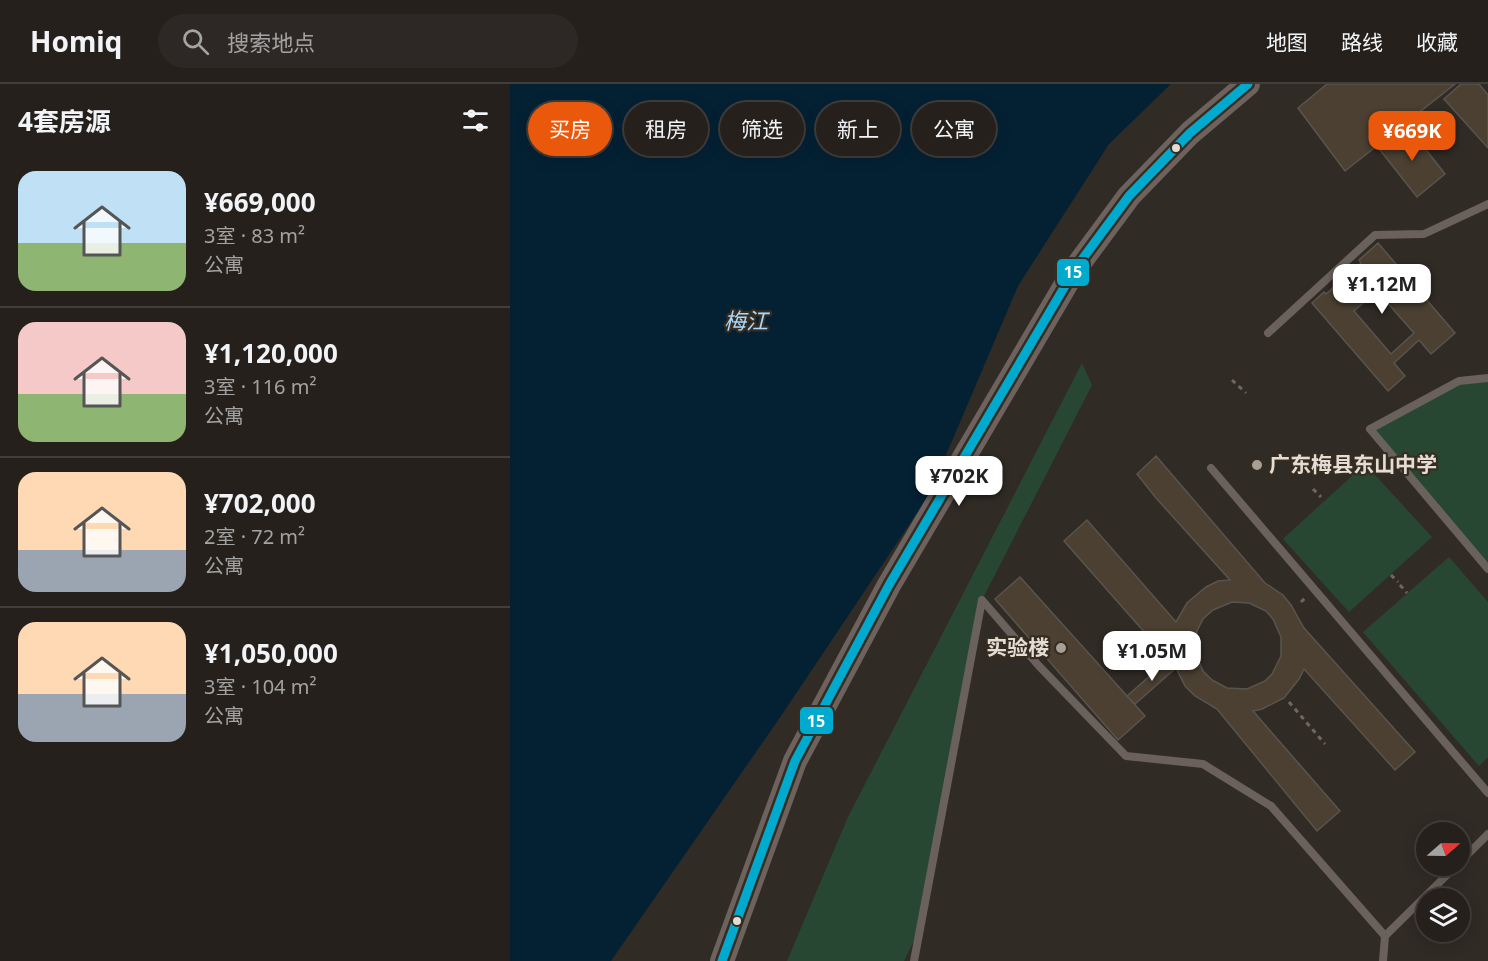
<!DOCTYPE html>
<html lang="zh">
<head>
<meta charset="utf-8">
<style>
  :root { --surface:#25201c; --page:#2d2825; --text:#f1f3f6; --muted:#a3a3a3; --line:#423e3b; --accent:#ea580c }
  body { margin:0; font-family:"Noto Sans","Noto Sans SC",sans-serif; background:var(--page); color:var(--text); height:100vh; display:flex; flex-direction:column; font-size:22px; white-space:nowrap }
  * { box-sizing:border-box; margin:0 }
  p { font-size:20px; color:var(--muted) }
  .icon { flex:none; width:33px; height:33px; fill:none; stroke:currentColor; stroke-width:2; stroke-linecap:round; stroke-linejoin:round }
  .map { position:relative; flex:1; overflow:hidden }
  .side { display:flex; flex-direction:column; background:var(--surface); width:510px }
  .side>* { flex:none }
  .top-card { position:absolute; left:18px; top:18px; width:570px; height:54px; display:flex; gap:12px }
  .needle { width:39px; rotate:70deg }
  .buttons { position:absolute; left:906px; top:738px; display:grid; gap:12px }
  .buttons a { display:grid; place-items:center; width:54px; height:54px; border-radius:50%; background:var(--surface); box-shadow:0 3px 15px #0003,0 0 0 2px var(--line); font-size:30px }
  .price { position:absolute; translate:-50% -51px; padding:0 14px; border-radius:12px; background:#fff; color:#222; font-size:20px; line-height:39px; filter:drop-shadow(0 2px 3px #0008) }
  .price::after { content:''; position:absolute; left:50%; top:36px; width:18px; height:14px; margin-left:-9px; background:inherit; clip-path:polygon(0 0,100% 0,50% 100%) }
  .price.selected { background:var(--accent); color:#fff }
  ul { padding:0; list-style:none }
  li { display:flex; align-items:center; gap:18px; height:150px; padding:0 18px }
  li+li { border-top:2px solid var(--line) }
  li span { display:grid; place-items:center; flex:none; width:168px; height:120px; border-radius:18px; color:#555 }
  li>.icon { margin-inline-start:auto }
  span .icon { width:72px; height:72px; fill:#fffc; stroke-width:1 }
  li b { font-size:26px }
  h2 { display:flex; justify-content:space-between; align-items:center; height:72px; padding:0 18px; font-size:26px }
  .tag { padding:0 21px; border-radius:27px; background:var(--surface); box-shadow:0 3px 15px #0003,0 0 0 2px var(--line); font-size:21px; line-height:54px }
  .tag.selected { background:var(--accent); color:#fff }
  header { display:flex; align-items:center; gap:36px; box-sizing:border-box; height:84px; padding:0 30px; background:var(--surface); border-bottom:2px solid var(--line) }
  header strong { font-size:28px }
  nav { display:flex; gap:33px; margin-inline-start:auto; font-size:21px }
  .search { width:420px; height:54px; background:var(--page); display:flex; align-items:center; gap:15px; box-sizing:border-box; padding:0 21px; border-radius:33px; color:var(--muted); font-size:22px }
  main { display:flex; flex:1; min-height:0 }
  .map>svg:first-child { display:block }
  .green { fill:#284733 }
  .water { fill:#042134 }
  .building { fill:#4b4032; stroke:#5a544f; stroke-width:1.5; fill-rule:evenodd }
  .lines { fill:none; stroke-linecap:round; stroke-linejoin:round }
  .path { stroke:#6e6763; stroke-width:3; stroke-dasharray:4.5 4.5; stroke-linecap:butt }
  .service { stroke:#6a615c; stroke-width:8 }
  .secondary { stroke:#6d625d; stroke-width:24 }
  .bus-1-casing { stroke:#362c20; stroke-width:14 }
  .bus-1 { stroke:#00a9ce; stroke-width:9 }
  .bus-dot { fill:#e4ddd5; stroke:#362c20; stroke-width:2 }
  .poi-dot { fill:#a59f97; stroke:#362c20; stroke-width:2 }
  .labels { text-anchor:middle; stroke-width:4.5; stroke-linejoin:round; paint-order:stroke }
  .poi-label { font-size:21px; font-weight:bold; fill:#e4ddd5; stroke:#362c20; text-anchor:start }
  .water-label { font-size:22px; font-style:italic; fill:#a8d8fe; stroke:#362c20 }
  .line-badge { stroke:#362c20; stroke-width:2 }
  .badge-label { font-size:16px; text-anchor:middle; font-weight:bold; fill:#fff }
</style>
</head>
<body>
<header>
<strong>Homiq</strong>
<div class="search"><svg class="icon" aria-label="search" viewBox="0 0 24 24"><circle cx="10" cy="10" r="6"/><path d="M15 15l6 6"/></svg>搜索地点</div>
<nav><a>地图</a><a>路线</a><a>收藏</a></nav>
</header>
<main>
<section class="side">
<h2>4套房源<svg class="icon" aria-label="filters" viewBox="0 0 24 24"><path d="M4 7h16M4 17h16"/><circle cx="9" cy="7" r="2"/><circle cx="15" cy="17" r="2"/></svg></h2>
<ul>
<li><span style="background:linear-gradient(#bfe0f5 60%,#8fb573 0)"><svg class="icon" aria-label="home" viewBox="0 0 24 24"><path d="M3 11l9-7 9 7M6 9v11h12V9"/></svg></span><div><b>¥669,000</b><p>3室 · 83 m²</p><p>公寓</p></div></li>
<li><span style="background:linear-gradient(#f6c9c9 60%,#8fb573 0)"><svg class="icon" aria-label="home" viewBox="0 0 24 24"><path d="M3 11l9-7 9 7M6 9v11h12V9"/></svg></span><div><b>¥1,120,000</b><p>3室 · 116 m²</p><p>公寓</p></div></li>
<li><span style="background:linear-gradient(#ffd9b3 65%,#9aa5b1 0)"><svg class="icon" aria-label="home" viewBox="0 0 24 24"><path d="M3 11l9-7 9 7M6 9v11h12V9"/></svg></span><div><b>¥702,000</b><p>2室 · 72 m²</p><p>公寓</p></div></li>
<li><span style="background:linear-gradient(#ffd9b3 60%,#9aa5b1 0)"><svg class="icon" aria-label="home" viewBox="0 0 24 24"><path d="M3 11l9-7 9 7M6 9v11h12V9"/></svg></span><div><b>¥1,050,000</b><p>3室 · 104 m²</p><p>公寓</p></div></li>
</ul>
</section>
<div class="map">
<svg width="978" height="877" viewBox="0 0 978 877">
  <rect width="100%" height="100%" fill="#312b25"/>
  <g class="green">
    <path d="M572 279 582 301 472 516 413 838 394 877H277L338 733Z"/>
    <path d="M978 294V485L860 346 949 297Z"/>
    <path d="M855 380 922 453 839 528 773 455Z"/>
    <path d="M939 473 978 518V673L969 682 853 548Z"/>
  </g>
  <path class="water" d="M0 0H661L599 60 508 202 419 411 271 632 101 877H0Z"/>
  <g class="building">
    <path d="M817 0H945L835 87 788 24Z"/>
    <path d="M951 0H969L978 11V64L934 15Z"/>
    <path d="M898 43 935 90 907 113 870 66Z"/>
    <path d="M868 159 945 249 921 270 909 256 884 279 895 292 878 307 802 219 814 208 816 210 851 179 849 176ZM867 207 904 249 881 270 844 227Z"/>
    <path d="M646 372 755 499 773 511 781 521 794 544 905 668 885 686 794 585 789 595 774 614 752 625 743 627 830 727 807 747 707 625 685 612 675 602 666 584 554 457 577 436 666 538 677 519 696 503 708 497 720 496 646 414 627 390ZM722 518 739 519 756 527 763 535 771 553V572L762 590 755 597 737 605 717 604 702 596 693 587 685 568 687 547 693 535 703 526Z"/>
    <path d="M510 493 635 632 608 656 485 515Z"/>
    <path d="M659 575 666 584 625 620 617 612Z"/>
  </g>
  <g class="lines">
    <g class="path">
      <path d="M722 296 736 309"/>
      <path d="M803 405 811 413"/>
      <path d="M881 491 888 498"/>
      <path d="M890 501 897 509"/>
      <path d="M791 518 796 513"/>
      <path d="M779 618 815 660"/>
    </g>
    <g class="service">
      <path d="M758 249 865 151 914 150 978 120"/>
      <path d="M978 294 949 297 860 345 978 485"/>
      <path d="M701 384 978 709"/>
      <path d="M950 778 978 750"/>
      <path d="M404 877 472 516 529 582 616 672 693 680 761 722 875 852"/>
      <path d="M873 877 875 852 946 782"/>
    </g>
    <path class="secondary" d="M212 877 285 677 379 501 565 185 619 112 680 49 738 0"/>
    <defs>
      <path id="bus-1" d="M212 877 285 677 379 501 565 185 619 112 680 49 738 0"/>
    </defs>
    <use href="#bus-1" class="bus-1-casing"/>
    <use href="#bus-1" class="bus-1"/>
  </g>
  <g class="bus-dot">
    <circle cx="666" cy="64" r="5"/>
    <circle cx="227" cy="837" r="5"/>
  </g>
  <g class="poi-dot">
    <circle cx="747" cy="381" r="6"/>
    <circle cx="551" cy="564" r="6"/>
  </g>
  <g class="labels">
    <g class="poi-label">
      <text x="759" y="388">广东梅县东山中学</text>
      <text x="539" y="571" text-anchor="end">实验楼</text>
    </g>
    <g class="water-label">
      <text x="236" y="245">梅江</text>
    </g>
  </g>
  <g class="line-badge">
    <rect x="546" y="174" width="34" height="29" rx="6" fill="#00a9ce"/>
    <rect x="289" y="622" width="35" height="29" rx="6" fill="#00a9ce"/>
  </g>
  <g class="badge-label">
    <text x="563" y="194">15</text>
    <text x="306" y="643">15</text>
  </g>
</svg>
<div class="buttons">
<a><svg class="needle" viewBox="-14 -14 28 28"><path d="M0-13l5 13h-10z" fill="#e53935"/><path d="M0 13l5-13h-10z" fill="#a3a3a3"/></svg></a>
<a><svg class="icon" aria-label="layers" viewBox="0 0 24 24"><path d="M12 4l9 5-9 5-9-5zM3 14l9 5 9-5"/></svg></a>
</div>
<b class="price selected" style="left:902px;top:78px">¥669K</b>
<b class="price" style="left:872px;top:231px">¥1.12M</b>
<b class="price" style="left:449px;top:423px">¥702K</b>
<b class="price" style="left:642px;top:598px">¥1.05M</b>
<div class="top-card">
<a class="tag selected">买房</a>
<a class="tag">租房</a>
<a class="tag">筛选</a>
<a class="tag">新上</a>
<a class="tag">公寓</a>
</div>
</div>
</main>
</body>
</html>
